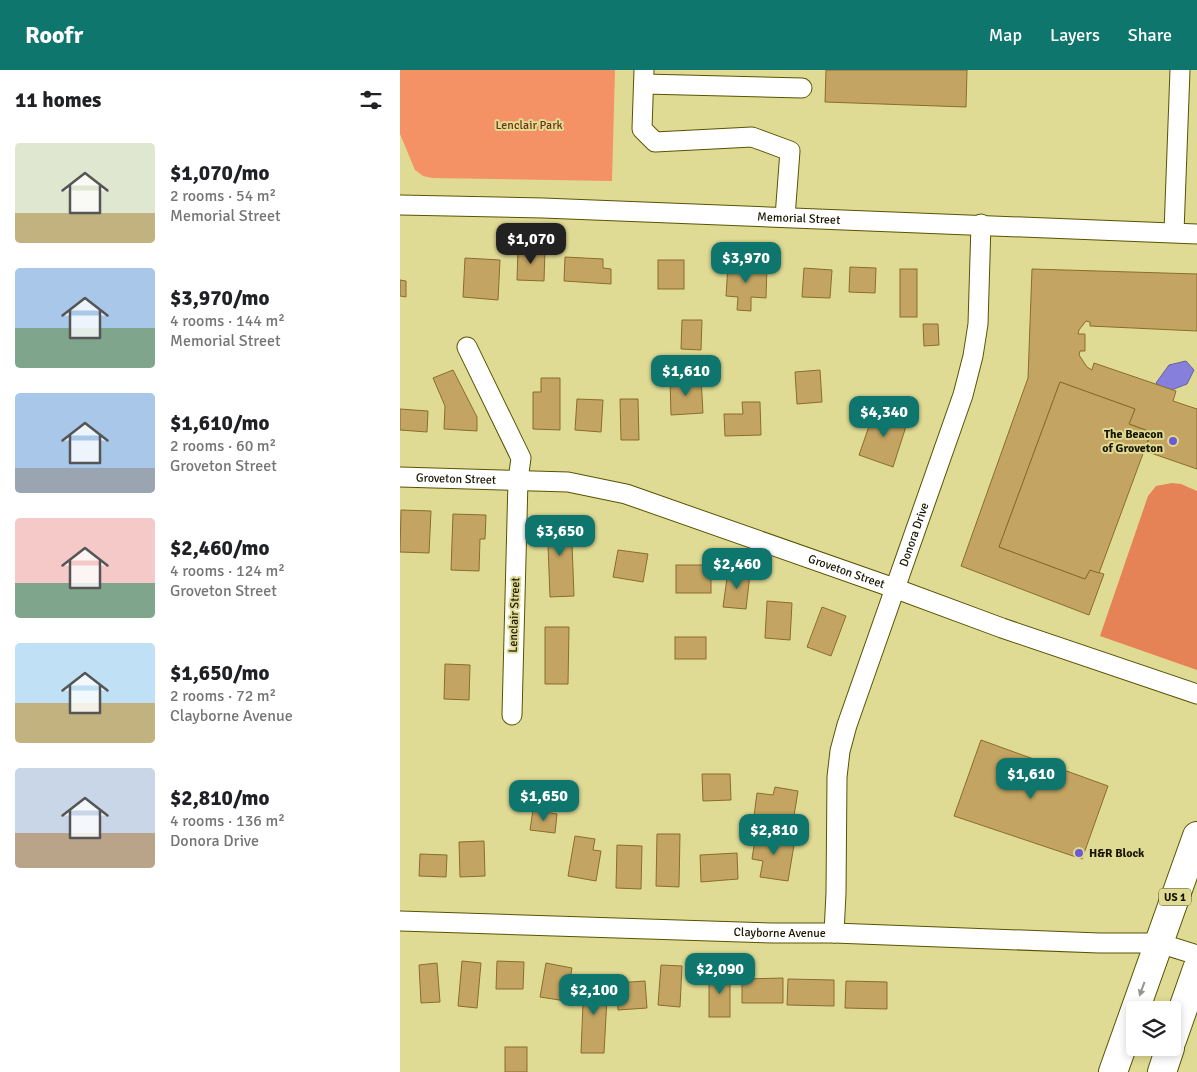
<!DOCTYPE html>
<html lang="en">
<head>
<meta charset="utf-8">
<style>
  :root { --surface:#fff; --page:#f6f6f6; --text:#202124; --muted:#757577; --accent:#0f766e }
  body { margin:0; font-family:Signika,sans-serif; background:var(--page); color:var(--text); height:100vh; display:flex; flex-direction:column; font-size:19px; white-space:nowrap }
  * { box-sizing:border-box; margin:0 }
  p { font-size:16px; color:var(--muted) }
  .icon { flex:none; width:28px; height:28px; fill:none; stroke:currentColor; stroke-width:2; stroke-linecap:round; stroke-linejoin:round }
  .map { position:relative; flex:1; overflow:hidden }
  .sheet { display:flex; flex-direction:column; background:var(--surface); width:400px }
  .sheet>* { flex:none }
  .controls { position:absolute; left:726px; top:931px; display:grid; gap:10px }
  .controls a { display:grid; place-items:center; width:55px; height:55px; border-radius:5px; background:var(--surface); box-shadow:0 2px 8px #0003; font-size:25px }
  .price { position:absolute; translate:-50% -42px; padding:0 11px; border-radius:10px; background:var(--accent); color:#fff; font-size:16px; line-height:32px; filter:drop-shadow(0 1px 2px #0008) }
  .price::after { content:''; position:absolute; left:50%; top:30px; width:15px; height:11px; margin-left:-8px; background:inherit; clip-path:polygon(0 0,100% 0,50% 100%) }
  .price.selected { background:#222; color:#fff }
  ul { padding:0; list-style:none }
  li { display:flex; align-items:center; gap:15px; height:125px; padding:0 15px }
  li span { display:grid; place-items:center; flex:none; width:140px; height:100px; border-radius:5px; color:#555 }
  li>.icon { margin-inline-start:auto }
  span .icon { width:60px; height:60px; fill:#fffc; stroke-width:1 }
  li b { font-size:21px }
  h2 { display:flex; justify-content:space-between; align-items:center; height:60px; padding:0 15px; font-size:21px }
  header { display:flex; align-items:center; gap:30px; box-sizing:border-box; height:70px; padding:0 25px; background:var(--accent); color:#fff }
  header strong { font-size:24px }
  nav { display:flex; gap:28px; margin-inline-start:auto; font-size:18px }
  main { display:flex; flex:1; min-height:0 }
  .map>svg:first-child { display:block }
  .green { fill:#f49265 }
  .forest { fill:#e58356 }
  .water { fill:#8680dc; stroke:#65609a }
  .building { fill:#c3a462; stroke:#8a6d2b }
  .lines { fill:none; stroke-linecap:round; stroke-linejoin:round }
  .minor-casing { stroke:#595302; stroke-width:21 }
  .highway-casing { stroke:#595302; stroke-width:30 }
  .minor { stroke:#fff; stroke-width:19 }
  .highway { stroke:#fff; stroke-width:28 }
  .oneway { fill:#97968c }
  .poi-dot { fill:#6b5ad4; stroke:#e0db94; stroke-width:2 }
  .labels { text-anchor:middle; stroke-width:4; stroke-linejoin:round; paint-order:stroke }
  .shield { fill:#e0db94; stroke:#54502c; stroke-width:1 }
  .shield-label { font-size:11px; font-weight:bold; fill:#181500 }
  .park-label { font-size:12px; fill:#703110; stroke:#e0db94 }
  .street-label { font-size:12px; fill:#181500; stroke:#e0db94 }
  .poi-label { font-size:12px; font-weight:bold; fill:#181500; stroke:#e0db94; text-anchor:end }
</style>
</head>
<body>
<header>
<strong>Roofr</strong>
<nav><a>Map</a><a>Layers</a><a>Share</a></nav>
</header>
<main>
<section class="sheet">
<h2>11 homes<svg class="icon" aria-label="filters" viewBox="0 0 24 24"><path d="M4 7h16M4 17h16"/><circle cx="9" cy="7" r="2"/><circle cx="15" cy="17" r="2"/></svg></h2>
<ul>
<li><span style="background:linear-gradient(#dfe7d0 70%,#c2b280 0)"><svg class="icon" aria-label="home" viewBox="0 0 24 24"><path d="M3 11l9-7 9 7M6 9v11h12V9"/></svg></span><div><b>$1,070/mo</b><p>2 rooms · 54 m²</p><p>Memorial Street</p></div></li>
<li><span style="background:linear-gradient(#a9c7e8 60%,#7fa58c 0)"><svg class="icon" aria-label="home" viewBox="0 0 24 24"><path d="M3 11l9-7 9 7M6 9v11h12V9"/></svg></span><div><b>$3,970/mo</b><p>4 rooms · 144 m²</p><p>Memorial Street</p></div></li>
<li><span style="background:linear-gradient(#a9c7e8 75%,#9aa5b1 0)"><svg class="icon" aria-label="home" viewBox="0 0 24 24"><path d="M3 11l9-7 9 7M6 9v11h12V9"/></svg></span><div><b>$1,610/mo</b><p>2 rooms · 60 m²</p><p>Groveton Street</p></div></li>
<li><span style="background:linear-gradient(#f6c9c9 65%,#7fa58c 0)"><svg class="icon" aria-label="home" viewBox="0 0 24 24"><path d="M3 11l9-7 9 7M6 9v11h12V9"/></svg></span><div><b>$2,460/mo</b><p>4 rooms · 124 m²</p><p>Groveton Street</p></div></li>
<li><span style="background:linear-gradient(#bfe0f5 60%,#c2b280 0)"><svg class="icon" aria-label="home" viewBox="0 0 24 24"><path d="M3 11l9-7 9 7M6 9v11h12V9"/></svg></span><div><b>$1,650/mo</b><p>2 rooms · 72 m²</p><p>Clayborne Avenue</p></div></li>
<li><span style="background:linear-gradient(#c9d6e8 65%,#b9a48a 0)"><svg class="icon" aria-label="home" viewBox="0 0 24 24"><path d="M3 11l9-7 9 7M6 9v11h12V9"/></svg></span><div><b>$2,810/mo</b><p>4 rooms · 136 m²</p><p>Donora Drive</p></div></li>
</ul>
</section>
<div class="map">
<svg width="797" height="1002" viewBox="0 0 797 1002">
  <rect width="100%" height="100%" fill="#e0db94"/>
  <path class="green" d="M0 0H215L212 111 32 108 23 106 15 100 0 64Z"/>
  <path class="forest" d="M772 413 781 414 797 421V600L700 566 748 426 756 416Z"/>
  <path class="water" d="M786 291 794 300 787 314 766 322 756 313 769 295Z"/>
  <g class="building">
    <path d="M426 0H567L566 37 425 32Z"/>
    <path d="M118 179H145L144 211 117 210Z"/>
    <path d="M165 187 203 189V198L211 199V214L164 211Z"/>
    <path d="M65 188 100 190 98 230 63 227Z"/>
    <rect x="258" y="190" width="26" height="29"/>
    <path d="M328 195 367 196 366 228 351 227V241L337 240 338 227 326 226Z"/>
    <path d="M450 197 476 198 475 223 449 222Z"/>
    <path d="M404 198 432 200 430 228 402 227Z"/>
    <rect x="500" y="199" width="17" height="48"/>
    <path d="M632 199 797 204V261L690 256V252L686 251 679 260 678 264H685V281H680L679 285 687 297 692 300 694 293 776 321 773 331 797 339V399L745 381 751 362 729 354 735 339 660 312 599 477 685 509 690 500 704 504 689 545 561 496 628 308Z"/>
    <path d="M0 210 6 211V227L0 226Z"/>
    <path d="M282 250H302L301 280 281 279Z"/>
    <path d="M523 254H538L539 275 524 276Z"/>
    <path d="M53 300 77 347V361L44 359 45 336 33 308Z"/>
    <path d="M420 300 422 332 397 334 395 302Z"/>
    <path d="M141 308H160V360L133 359V322H141Z"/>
    <path d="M301 308 303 343 271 345 270 310Z"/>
    <path d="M660 312 735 339 729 354 751 362 699 503 690 500 685 509 599 477Z"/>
    <path d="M177 329 203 330 201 362 175 360Z"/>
    <path d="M220 329H238L239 370H221Z"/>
    <path d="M342 332H360L361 365 325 366 324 344H343Z"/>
    <path d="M0 339 28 341 27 362 0 360Z"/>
    <path d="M475 339 508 350 493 397 459 385Z"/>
    <path d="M1 440 31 441 29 483 0 482Z"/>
    <path d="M53 444 86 445 85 469H80L79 501 51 500Z"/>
    <path d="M171 448 174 526 150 527 147 449Z"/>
    <path d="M218 480 248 484 243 512 213 507Z"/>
    <rect x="276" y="495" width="35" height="28"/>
    <path d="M328 501 350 504 346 539 323 537Z"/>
    <path d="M367 531 392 533 390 570 365 568Z"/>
    <path d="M422 537 446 546 431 586 407 577Z"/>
    <path d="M145 557H169L168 614H145Z"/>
    <rect x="275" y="567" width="31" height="22"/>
    <path d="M45 594 70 595 69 630 44 629Z"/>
    <path d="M581 670 708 716 682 789 554 746Z"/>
    <path d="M302 704H330L331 730 303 731Z"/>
    <path d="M375 717 398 721 393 752 354 746 357 723 373 725Z"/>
    <path d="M133 740 157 744 155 763 130 760Z"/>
    <path d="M356 763 395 769 388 811 360 807 363 791 352 789Z"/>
    <path d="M257 764H280L279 817 256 816Z"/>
    <path d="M175 766 195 769 193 780 201 781 196 811 168 806Z"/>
    <path d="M84 771 85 806 60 807 59 772Z"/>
    <path d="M217 775 242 776 241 819 216 818Z"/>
    <path d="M337 783 338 809 301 812 300 785Z"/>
    <path d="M20 784 47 785 46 807 19 806Z"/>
    <path d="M62 891 81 893 77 938 58 936Z"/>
    <path d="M97 891 124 892 123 919H96Z"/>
    <path d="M37 893 40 932 21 933 19 895Z"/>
    <path d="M146 893 172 898 166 931 140 927Z"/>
    <path d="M261 895 282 896 280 937 258 935Z"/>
    <rect x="309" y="902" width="21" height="45"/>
    <path d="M383 908V933H342V909Z"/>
    <path d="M184 909 208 910 204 983H181Z"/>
    <path d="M388 909 434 910V936L387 935Z"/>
    <path d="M245 911 247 938 218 940 216 913Z"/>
    <path d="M446 911 487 912V939L445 938Z"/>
    <rect x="105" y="977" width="22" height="25"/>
  </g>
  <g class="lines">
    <defs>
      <g id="minor">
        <path d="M244 0 242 59 255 72 352 67 390 81 385 147"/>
        <path d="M244 14 402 18"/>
        <path id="s1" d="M0 135 143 138 797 164"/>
        <path d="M774 162 780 0"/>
        <path d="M67 277 121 388 118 410 112 645"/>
        <path id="s2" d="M0 407 168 412 226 424 494 518 602 558 797 624"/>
        <path id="s3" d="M0 851 373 863H434L699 873H759L797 885"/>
        <path id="s4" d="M434 863 436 823 437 707 440 681 447 655 563 325 573 286 578 254 581 154"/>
      </g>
      <g id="highway">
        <path d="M772 970 797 899"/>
        <path d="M713 1002 797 766"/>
        <path d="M762 1002 770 978"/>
      </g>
    </defs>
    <use href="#minor" class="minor-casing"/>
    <use href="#highway" class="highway-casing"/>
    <use href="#minor" class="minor"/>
    <use href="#highway" class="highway"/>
  </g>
  <defs><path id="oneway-solid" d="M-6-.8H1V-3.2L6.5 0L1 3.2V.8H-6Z" transform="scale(1.25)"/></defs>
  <use class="oneway" href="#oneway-solid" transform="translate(742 919) rotate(110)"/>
  <g class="poi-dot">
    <circle cx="773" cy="371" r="5"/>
    <circle cx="679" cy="783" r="5"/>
  </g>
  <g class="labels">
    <rect class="shield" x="759" y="818.5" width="32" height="17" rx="4"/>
    <g class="shield-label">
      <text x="775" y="831">US 1</text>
    </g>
    <g class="park-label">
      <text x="129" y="59">Lenclair Park</text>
    </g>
    <g class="street-label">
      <text dy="4" stroke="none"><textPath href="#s1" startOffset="399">Memorial Street</textPath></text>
      <text dy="4" stroke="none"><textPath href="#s2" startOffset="56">Groveton Street</textPath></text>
      <text dy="4" stroke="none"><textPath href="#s4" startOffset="411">Donora Drive</textPath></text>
      <text dy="4" stroke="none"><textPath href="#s2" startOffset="461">Groveton Street</textPath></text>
      <text transform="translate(114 545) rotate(-88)" y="4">Lenclair Street</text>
      <text dy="4" stroke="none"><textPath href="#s3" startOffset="380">Clayborne Avenue</textPath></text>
    </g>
    <g class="poi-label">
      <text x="763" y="368">The Beacon<tspan x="763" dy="14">of Groveton</tspan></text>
      <text x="689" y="787" text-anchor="start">H&amp;R Block</text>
    </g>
  </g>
</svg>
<div class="controls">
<a><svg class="icon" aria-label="layers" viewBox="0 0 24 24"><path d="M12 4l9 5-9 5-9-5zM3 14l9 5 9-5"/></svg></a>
</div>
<b class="price selected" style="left:131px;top:195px">$1,070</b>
<b class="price" style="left:346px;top:214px">$3,970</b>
<b class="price" style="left:286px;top:327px">$1,610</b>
<b class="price" style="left:484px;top:368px">$4,340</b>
<b class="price" style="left:160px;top:487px">$3,650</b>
<b class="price" style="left:337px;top:520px">$2,460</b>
<b class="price" style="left:631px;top:730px">$1,610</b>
<b class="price" style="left:144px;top:752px">$1,650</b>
<b class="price" style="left:374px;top:786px">$2,810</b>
<b class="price" style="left:320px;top:925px">$2,090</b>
<b class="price" style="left:194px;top:946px">$2,100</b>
</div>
</main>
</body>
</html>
